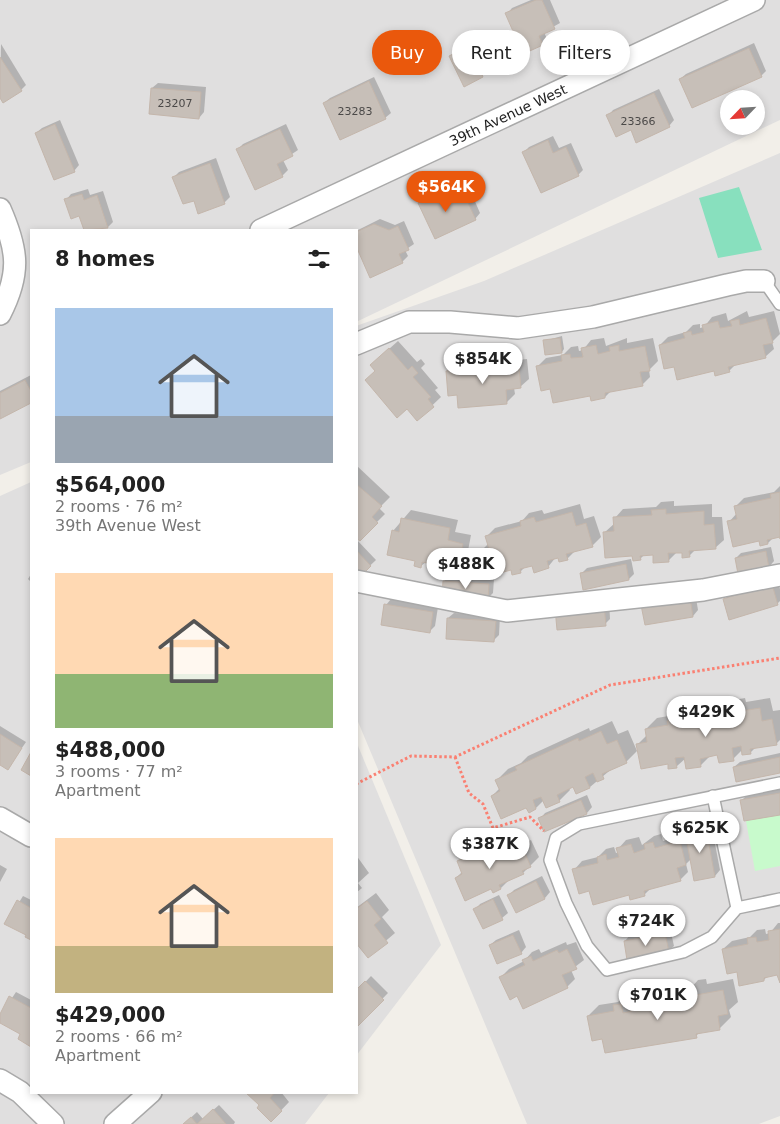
<!DOCTYPE html>
<html lang="en">
<head>
<meta charset="utf-8">
<style>
  :root { --surface:#fff; --page:#f2f2f2; --text:#222; --muted:#767676; --accent:#ea580c }
  body { margin:0; font-family:"DejaVu Sans",sans-serif; background:var(--page); color:var(--text); height:100vh; display:flex; flex-direction:column; font-size:19px; white-space:nowrap }
  * { box-sizing:border-box; margin:0 }
  p { font-size:16px; color:var(--muted) }
  .icon { flex:none; width:28px; height:28px; fill:none; stroke:currentColor; stroke-width:2; stroke-linecap:round; stroke-linejoin:round }
  .map { position:relative; flex:1; overflow:hidden }
  .details { position:absolute; left:30px; top:229px; width:328px; height:865px; display:flex; flex-direction:column; background:var(--surface); border-radius:0px; box-shadow:0 2px 8px #0003 }
  .details>* { flex:none }
  .banner { position:absolute; left:372px; top:30px; width:332px; height:45px; display:flex; gap:10px }
  .needle { width:32px; rotate:245deg }
  .controls { position:absolute; left:720px; top:90px; display:grid; gap:10px }
  .controls a { display:grid; place-items:center; width:45px; height:45px; border-radius:50%; background:var(--surface); box-shadow:0 2px 8px #0003; font-size:25px }
  .price { position:absolute; translate:-50% -42px; padding:0 11px; border-radius:18px; background:#fff; color:#222; font-size:16px; line-height:32px; filter:drop-shadow(0 1px 2px #0008) }
  .price::after { content:''; position:absolute; left:50%; top:30px; width:15px; height:11px; margin-left:-8px; background:inherit; clip-path:polygon(0 0,100% 0,50% 100%) }
  .price.on { background:var(--accent); color:#fff }
  ul { padding:0; list-style:none }
  li { display:grid; align-content:center; gap:10px; height:265px; padding:0 25px }
  li span { display:grid; place-items:center; height:155px; border-radius:0px; color:#555 }
  li>.icon { margin-inline-start:auto }
  span .icon { width:90px; height:90px; fill:#fffc; stroke-width:1 }
  li b { font-size:21px }
  h2 { display:flex; justify-content:space-between; align-items:center; height:60px; padding:0 25px; font-size:21px }
  .tag { padding:0 18px; border-radius:22px; background:var(--surface); box-shadow:0 2px 8px #0003; font-size:18px; line-height:45px }
  .tag.on { background:var(--accent); color:#fff }
  .map>svg:first-child { display:block }
  .residential { fill:#e0dfdf; fill-rule:evenodd }
  .park { fill:#c8facc }
  .pitch { fill:#88e0be }
  .shadow { fill:#0003 }
  .building { fill:#c7bfb8; stroke:#c4b6ab }
  .lines { fill:none; stroke-linecap:round; stroke-linejoin:round }
  .lane-casing { stroke:#a9a9a9; stroke-width:14 }
  .street-casing { stroke:#a9a9a9; stroke-width:24 }
  .path { stroke:#fa8072; stroke-width:3; stroke-dasharray:2.5 2.5; stroke-linecap:butt }
  .lane { stroke:#fff; stroke-width:11 }
  .street { stroke:#fff; stroke-width:21 }
  .labels { text-anchor:middle; stroke-width:4.5; stroke-linejoin:round; paint-order:stroke }
  .number-label { font-size:11px; fill:#4b4948 }
  .street-label { font-size:14px; fill:#222; stroke:#fff }
</style>
</head>
<body>
<div class="map">
<svg width="780" height="1124" viewBox="0 0 780 1124">
  <rect width="100%" height="100%" fill="#f2efe9"/>
  <g class="residential">
    <path d="M0 0H780V120L356 322V230H31V462L0 475ZM729 99H756V126H729Z"/>
    <path d="M780 153V1116L759 1124H527L356 717V326L484 281Z"/>
    <path d="M31 482V1092L329 1093 305 1124H0V496Z"/>
    <path d="M356 741 441 945 356 1056Z"/>
  </g>
  <path class="park" d="M780 814V866L755 871 746 821Z"/>
  <path class="pitch" d="M739 187 762 250 718 258 699 198Z"/>
  <g class="shadow">
    <path d="M531 0H550L560 23 544 32 547 39 542 44 507 14 512 8Z"/>
    <path d="M491 34 502 54 485 65 488 71 482 76 450 56 456 51Z"/>
    <path d="M754 43 766 71 761 76 680 79 686 74Z"/>
    <path d="M1 44 26 85 21 90 0 95Z"/>
    <path d="M374 77 391 113 385 118 324 103 330 98Z"/>
    <path d="M158 83 206 87 204 112 199 118 150 113 152 88Z"/>
    <path d="M659 89 674 120 669 126 631 128 608 116 613 110Z"/>
    <path d="M60 120 79 165 74 171 36 133 42 128Z"/>
    <path d="M286 124 298 150 283 160 288 170 282 176 237 150 243 144Z"/>
    <path d="M553 136 559 148 571 143 583 170 578 175 524 152 529 147Z"/>
    <path d="M216 158 230 197 224 203 194 199 174 177 179 172Z"/>
    <path d="M452 185 457 195 470 190 480 213 475 219 420 203 425 198Z"/>
    <path d="M88 189 90 195 103 191 113 222 108 227 85 230 80 214 66 200 71 194Z"/>
    <path d="M380 219 395 225 404 221 414 244 405 250 408 256 402 262 356 243V231Z"/>
    <path d="M747 311 749 317 774 311 780 334 772 342 774 349 765 357 736 364 729 371 675 365 660 345 668 337 686 332 693 325 700 324V328L704 327 712 317 726 313 728 321Z"/>
    <path d="M562 336 564 349 562 352 544 341Z"/>
    <path d="M604 338 606 346 627 338V343L653 338 658 361 649 370 650 377 642 385 611 391 605 397 551 387 538 366 546 358 563 355 571 347 578 346 579 351 583 350 591 340Z"/>
    <path d="M398 341 417 362 421 359 425 364 421 368 438 388 435 390 441 397 418 419 377 370 380 357Z"/>
    <path d="M490 353 491 359 517 356V360L527 359 529 379 520 387 514 388 515 394 506 403 458 394 447 371 455 363 476 361 483 354Z"/>
    <path d="M31 375V401L0 417V391Z"/>
    <path d="M356 465 390 497 379 508 385 514 360 539 356 536Z"/>
    <path d="M780 486V536L774 537 768 543 729 522 737 513 736 506 744 498 774 492Z"/>
    <path d="M674 501V506L712 504V517H722L724 540 715 548 695 550 689 556 683 551 677 552 668 561 654 553 645 554 640 559 605 532 615 523V518L623 509 656 507 661 502Z"/>
    <path d="M580 504 584 519 594 516 601 537 592 546 575 551 567 559 556 557 548 567 533 564 526 566 520 572 479 553 488 544 486 537 495 528 522 521 529 513 542 510 544 514Z"/>
    <path d="M411 510 458 520 455 532 471 535 467 556 459 564 452 563 449 566 426 562 421 566 393 531Z"/>
    <path d="M356 539 376 560 359 576 356 573Z"/>
    <path d="M771 547 774 561 769 567 736 558 741 553Z"/>
    <path d="M631 559 634 574 629 579 581 574 587 568Z"/>
    <path d="M31 574V582L28 579Z"/>
    <path d="M450 576 494 579 493 593 488 598 444 581Z"/>
    <path d="M777 580 780 589V601L777 604 724 600 730 594Z"/>
    <path d="M695 592 698 610 693 616 646 624Z"/>
    <path d="M391 599 438 607 435 626 430 631 386 605Z"/>
    <path d="M609 599 610 619 605 624 558 628Z"/>
    <path d="M454 613 500 616 499 635 494 640 448 618Z"/>
    <path d="M745 698 746 702 770 698 773 711 780 710V740L776 744 756 747 750 753 742 750 733 759 718 754 711 755 701 765 686 758 677 766 669 768V763L638 744 647 735 646 729 657 718 674 715 679 710Z"/>
    <path d="M612 721 618 734 628 730 637 751 626 762 614 767 590 787 577 793 574 786 569 788 570 790 559 801 544 800 536 808 492 796 500 788 497 780 508 769 521 763 528 756 589 728 590 731Z"/>
    <path d="M0 726 26 742 8 768 0 764Z"/>
    <path d="M780 753V772L734 767 740 762Z"/>
    <path d="M780 789V814L742 800 747 795Z"/>
    <path d="M587 795 592 807 587 813 545 831 540 819 545 813Z"/>
    <path d="M711 823 720 870 715 876 695 880 691 859 686 864 688 872 680 880 651 888 644 895 590 890 574 870 582 861 598 857 606 849 614 847 616 853 619 852 618 849 626 840 639 837 642 845 654 836 661 834 663 841 686 834 691 827Z"/>
    <path d="M510 833 516 847 531 840 539 857 523 873 509 880 501 888 456 878 463 871 458 862 466 853Z"/>
    <path d="M356 855 369 873 358 883 362 888 356 893Z"/>
    <path d="M0 865 7 869 0 882Z"/>
    <path d="M542 876 550 892 545 898 517 911 509 895 514 890Z"/>
    <path d="M376 893 389 910 382 917 395 933 368 956 356 941V908Z"/>
    <path d="M499 895 508 913 502 918 484 927 475 910 480 904Z"/>
    <path d="M23 896 31 900V938L6 923Z"/>
    <path d="M778 923H780V982L778 974 768 975 764 980 738 971 723 949 732 941 750 937 757 930 765 929 766 934 770 933Z"/>
    <path d="M670 928 674 946 668 951 625 941 630 935Z"/>
    <path d="M519 930 526 947 521 953 490 945 496 940Z"/>
    <path d="M566 942 567 945 576 942 584 960 571 970 575 979 567 987 517 995 501 977 509 969 524 961 532 952 539 949 541 953Z"/>
    <path d="M371 976 388 993 356 1026 357 991Z"/>
    <path d="M706 979 707 984 733 979 738 1002 729 1010 731 1017 720 1028 700 1032 696 1036 603 1038 588 1016 599 1005 618 1002 625 995 632 993 633 998 642 989 656 986 657 994 665 992 674 983 688 980 690 989 698 980Z"/>
    <path d="M16 992 31 1000V1045L19 1039 22 1034 0 1022V1016Z"/>
    <path d="M247 1092H281L289 1102 271 1121 261 1105Z"/>
    <path d="M219 1105 235 1122 234 1124H184L197 1112 203 1119Z"/>
  </g>
  <g class="building">
    <path d="M536 0H542L555 29 539 36 543 45 523 54 505 13Z"/>
    <path d="M486 38 497 60 479 69 483 77 464 87 449 56Z"/>
    <path d="M749 48 762 77 692 108 679 79Z"/>
    <path d="M0 57 22 91 3 103 0 98Z"/>
    <path d="M369 81 386 119 340 140 323 103Z"/>
    <path d="M151 88 201 92 199 119 149 114Z"/>
    <path d="M654 93 670 127 636 143 631 130 616 137 606 115Z"/>
    <path d="M55 124 75 172 54 180 35 133Z"/>
    <path d="M280 129 293 156 277 164 283 177 255 190 236 149Z"/>
    <path d="M548 140 553 153 566 147 579 176 541 193 522 152Z"/>
    <path d="M210 163 225 204 198 214 194 201 183 204 172 177Z"/>
    <path d="M447 190 452 200 464 194 476 220 435 239 418 203Z"/>
    <path d="M82 194 84 200 97 195 108 228 84 230 79 216 71 219 64 199Z"/>
    <path d="M374 224 389 230 398 226 409 250 399 254 403 263 370 278 356 246V232Z"/>
    <path d="M766 318 773 343 763 345 766 358 728 367 730 372 715 376 714 371 677 380 674 367 664 369 659 345 685 338 683 333 691 331 692 335 704 332 702 325 718 321 720 328 732 326 730 321 739 319 740 325Z"/>
    <path d="M560 338 562 353 545 355 543 340Z"/>
    <path d="M596 345 598 354 610 351 609 347 619 345V351L645 346 650 371 640 372 643 386 605 393V398L591 401 590 396 553 403 550 389 541 391 536 366 562 361 561 355 570 354 571 358 583 357 581 348Z"/>
    <path d="M389 348 408 370 412 366 418 373 413 377 431 397 428 399 434 407 417 421 407 409 397 418 365 380 375 371 370 365Z"/>
    <path d="M482 361 483 366 509 364V367H519L521 388 506 390 507 404 458 408 457 395 448 396 446 371 474 368 473 362Z"/>
    <path d="M25 380 31 391V403L0 419V393Z"/>
    <path d="M356 484 382 506 372 517 378 523 360 541 356 538Z"/>
    <path d="M780 492V539V537L767 540 768 544 760 546 759 541 733 547 727 521 737 519 734 506 771 498 770 494Z"/>
    <path d="M666 509V514L704 511V525L714 524 716 549 689 551 690 557 682 558V553H668L669 562 653 563V555L640 556 641 560 633 561 632 556 605 558 603 532 614 531 613 517 652 515 651 510Z"/>
    <path d="M572 512 576 526 586 523 593 547 566 554 568 560 559 562 558 558 547 561 549 568 534 573 532 566 520 569 521 573 512 575 511 570 485 577 478 553 489 549 485 536 521 526 520 521 534 517 536 522Z"/>
    <path d="M401 518 450 528 448 540 463 544 459 565 450 564 449 568 422 562 421 568 414 566 415 561 387 555 392 530 399 532Z"/>
    <path d="M356 550 371 566 359 578 356 575Z"/>
    <path d="M766 551 769 568 738 574 735 558Z"/>
    <path d="M626 564 629 580 583 590 580 573Z"/>
    <path d="M443 581 489 584 488 600 442 596Z"/>
    <path d="M772 584 778 605 729 620 723 599Z"/>
    <path d="M690 597 693 617 645 625 641 605Z"/>
    <path d="M384 604 433 612 430 633 381 625Z"/>
    <path d="M604 604 606 626 557 630 555 608Z"/>
    <path d="M447 618 496 621 494 642 446 639Z"/>
    <path d="M760 708 762 721 772 719 777 745 750 749 751 754 742 755 741 746 732 748 734 761 719 763 717 755 700 759 701 767 686 769 684 757 675 758 677 768 668 769V764L641 769 636 744 647 742 645 729 668 725 667 721 734 709 735 712Z"/>
    <path d="M601 731 607 744 617 740 627 763 602 774 604 779 597 782 593 773 585 777 590 788 576 794 573 787 557 795 560 802 546 808 541 797 533 800 536 809 529 813 526 808 501 819 491 796 500 791 495 780 517 770 515 767 578 738 579 741Z"/>
    <path d="M0 734 22 748 8 770 0 765Z"/>
    <path d="M31 752V776L21 770Z"/>
    <path d="M780 757V773L736 782 733 767Z"/>
    <path d="M780 793V815L744 821 740 800Z"/>
    <path d="M581 800 587 814 544 832 538 818Z"/>
    <path d="M706 828 715 877 694 881 685 832Z"/>
    <path d="M501 841 507 854 522 847 531 867 522 871 524 874 499 885 501 889 493 893 491 889 465 901 455 878 462 874 457 861Z"/>
    <path d="M680 841 686 865 677 868 681 881 644 891 645 896 630 900 629 895 593 905 589 891 579 894 572 869 598 863 597 857 606 854 607 860 619 857 616 848 631 844 634 853 645 849 644 844 653 842 655 848Z"/>
    <path d="M536 881 545 899 516 913 507 895Z"/>
    <path d="M493 899 503 920 483 929 473 909Z"/>
    <path d="M17 900 31 908V940L25 937 26 935 4 924Z"/>
    <path d="M367 901 381 919 374 925 388 943 368 958 356 943V909Z"/>
    <path d="M780 929V983L777 975 764 978V981L739 986 737 972 727 974 722 949 748 944 747 938 756 937 757 942 769 940 768 931Z"/>
    <path d="M665 933 669 952 627 960 624 941Z"/>
    <path d="M513 935 522 954 497 964 489 945Z"/>
    <path d="M567 949 577 969 562 975 568 988 523 1009 517 996 510 1000 499 977 525 965 522 960 531 956 533 961 557 950 559 953Z"/>
    <path d="M365 981 384 1000 356 1028V990Z"/>
    <path d="M695 989 696 995 723 990 728 1014 718 1016 720 1030 696 1034 697 1038 605 1053 602 1039 592 1041 587 1016 614 1011 613 1005 621 1004 623 1013 632 1011 630 999 645 997 646 1004 663 1001 662 993 677 990 680 1002 688 1000 686 991Z"/>
    <path d="M9 996 31 1008V1047L18 1039 20 1034 0 1023V1014Z"/>
    <path d="M245 1092H275L270 1098 282 1111 271 1122 257 1108 259 1105Z"/>
    <path d="M213 1109 226 1124H183L191 1117 197 1124Z"/>
  </g>
  <g class="lines">
    <defs>
      <g id="lane">
        <path d="M764 281 780 304"/>
        <path d="M780 783 579 824 556 838 550 860 566 903 587 946 607 970 683 952 712 937 737 908 780 899"/>
        <path d="M713 796 737 908"/>
      </g>
      <g id="street">
        <path d="M0 209C18 250 21 273 0 314"/>
        <path d="M261 230 754 0"/>
        <path d="M356 344 409 322H450L518 328 593 317 727 285 746 281H764"/>
        <path d="M356 581 507 611 703 590 780 575"/>
        <path d="M0 818 31 836"/>
        <path d="M0 1080 20 1092 53 1124"/>
        <path d="M115 1124 151 1092"/>
      </g>
    </defs>
    <use href="#lane" class="lane-casing"/>
    <use href="#street" class="street-casing"/>
    <g class="path">
      <path d="M455 757 469 793 483 804 493 828 530 817 544 831"/>
      <path d="M356 784 411 756 455 757 610 685 780 658"/>
    </g>
    <use href="#lane" class="lane"/>
    <use href="#street" class="street"/>
  </g>
  <g class="labels">
    <g class="number-label">
      <text x="175" y="107">23207</text>
      <text x="355" y="115">23283</text>
      <text x="638" y="125">23366</text>
    </g>
    <g class="street-label">
      <text transform="translate(508 115) rotate(-25)" y="5">39th Avenue West</text>
    </g>
  </g>
</svg>
<div class="controls">
<a><svg class="needle" viewBox="-14 -14 28 28"><path d="M0-13l5 13h-10z" fill="#e53935"/><path d="M0 13l5-13h-10z" fill="#767676"/></svg></a>
</div>
<b class="price on" style="left:446px;top:213px">$564K</b>
<b class="price" style="left:483px;top:385px">$854K</b>
<b class="price" style="left:466px;top:590px">$488K</b>
<b class="price" style="left:706px;top:738px">$429K</b>
<b class="price" style="left:700px;top:854px">$625K</b>
<b class="price" style="left:490px;top:870px">$387K</b>
<b class="price" style="left:646px;top:947px">$724K</b>
<b class="price" style="left:658px;top:1021px">$701K</b>
<div class="banner">
<a class="tag on">Buy</a>
<a class="tag">Rent</a>
<a class="tag">Filters</a>
</div>
<section class="details">
<h2>8 homes<svg class="icon" aria-label="filters" viewBox="0 0 24 24"><path d="M4 7h16M4 17h16"/><circle cx="9" cy="7" r="2"/><circle cx="15" cy="17" r="2"/></svg></h2>
<ul>
<li><span style="background:linear-gradient(#a9c7e8 70%,#9aa5b1 0)"><svg class="icon" aria-label="home" viewBox="0 0 24 24"><path d="M3 11l9-7 9 7M6 9v11h12V9"/></svg></span><div><b>$564,000</b><p>2 rooms · 76 m²</p><p>39th Avenue West</p></div></li>
<li><span style="background:linear-gradient(#ffd9b3 65%,#8fb573 0)"><svg class="icon" aria-label="home" viewBox="0 0 24 24"><path d="M3 11l9-7 9 7M6 9v11h12V9"/></svg></span><div><b>$488,000</b><p>3 rooms · 77 m²</p><p>Apartment</p></div></li>
<li><span style="background:linear-gradient(#ffd9b3 70%,#c2b280 0)"><svg class="icon" aria-label="home" viewBox="0 0 24 24"><path d="M3 11l9-7 9 7M6 9v11h12V9"/></svg></span><div><b>$429,000</b><p>2 rooms · 66 m²</p><p>Apartment</p></div></li>
</ul>
</section>
</div>
</body>
</html>
